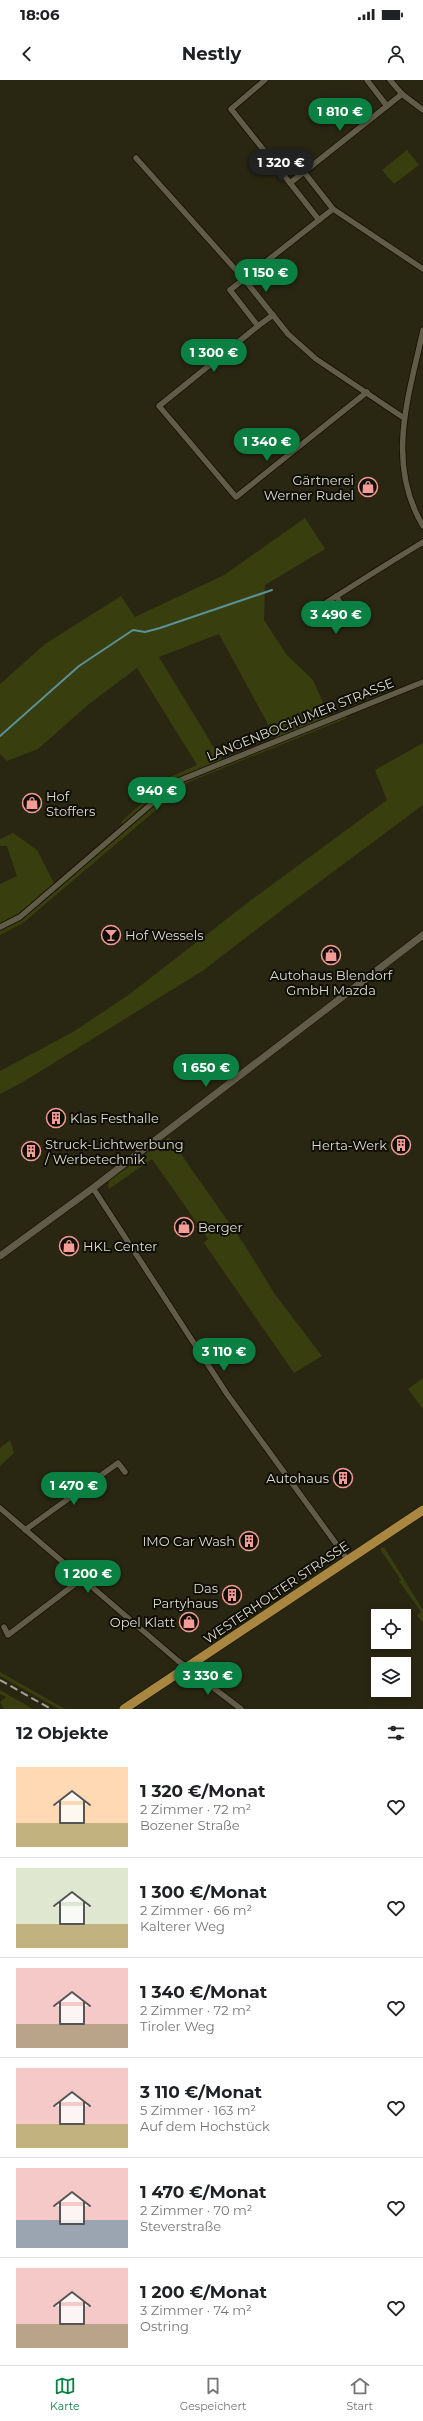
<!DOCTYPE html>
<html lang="de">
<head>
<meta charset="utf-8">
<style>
  :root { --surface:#fff; --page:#f2f2f2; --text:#202124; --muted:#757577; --line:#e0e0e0; --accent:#0b8043 }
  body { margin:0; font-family:Montserrat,sans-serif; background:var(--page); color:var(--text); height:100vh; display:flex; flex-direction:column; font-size:15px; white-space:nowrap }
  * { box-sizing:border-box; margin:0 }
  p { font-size:13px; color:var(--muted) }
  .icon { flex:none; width:22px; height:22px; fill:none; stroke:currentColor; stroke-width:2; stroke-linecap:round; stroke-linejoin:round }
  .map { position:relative; height:1629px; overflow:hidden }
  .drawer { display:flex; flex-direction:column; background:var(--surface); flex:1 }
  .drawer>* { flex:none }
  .tools { position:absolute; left:371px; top:1529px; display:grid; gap:8px }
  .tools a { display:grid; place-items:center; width:40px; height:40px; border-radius:0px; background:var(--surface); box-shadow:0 2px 6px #0003; font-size:20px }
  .price { position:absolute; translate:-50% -34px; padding:0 9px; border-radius:14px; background:var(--accent); color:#fff; font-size:13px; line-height:26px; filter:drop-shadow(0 1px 2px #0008) }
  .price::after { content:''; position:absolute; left:50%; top:24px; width:12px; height:9px; margin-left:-6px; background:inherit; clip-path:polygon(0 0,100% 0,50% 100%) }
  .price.on { background:#222; color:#fff }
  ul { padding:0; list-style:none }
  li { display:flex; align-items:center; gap:12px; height:100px; padding:0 16px }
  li+li { border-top:1px solid var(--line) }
  li span { display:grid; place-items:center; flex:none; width:112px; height:80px; border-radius:0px; color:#555 }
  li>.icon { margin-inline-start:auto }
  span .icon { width:48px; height:48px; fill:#fffc; stroke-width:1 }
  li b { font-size:17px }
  h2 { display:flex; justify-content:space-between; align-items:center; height:48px; padding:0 16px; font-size:17px }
  .status { display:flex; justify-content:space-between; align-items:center; height:28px; padding:0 20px; background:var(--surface); direction:ltr }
  .status svg { height:11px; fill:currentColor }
  header { display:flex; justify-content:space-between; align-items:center; height:52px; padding:0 16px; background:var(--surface); font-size:18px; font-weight:700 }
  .dock { display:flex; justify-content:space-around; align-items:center; height:56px; border-top:1px solid var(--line); background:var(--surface); font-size:11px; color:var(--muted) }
  .dock a { display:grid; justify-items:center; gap:2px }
  .dock .on { color:var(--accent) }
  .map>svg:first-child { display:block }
  .green { fill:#393e0e; fill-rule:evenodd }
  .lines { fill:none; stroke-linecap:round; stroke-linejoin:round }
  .stream { stroke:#5a9298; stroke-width:2 }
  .minor-casing { stroke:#120e00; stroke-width:7 }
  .tertiary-casing { stroke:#120e00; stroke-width:8 }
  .primary-casing { stroke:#120e00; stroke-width:10 }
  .minor { stroke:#605c47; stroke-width:5.5 }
  .tertiary { stroke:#605c47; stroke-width:7 }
  .primary { stroke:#aa8741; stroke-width:9 }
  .rail { stroke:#a6a395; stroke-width:2; stroke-dasharray:8 4; stroke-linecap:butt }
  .labels { text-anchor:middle; stroke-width:4; stroke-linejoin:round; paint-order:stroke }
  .poi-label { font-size:13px; fill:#dfddd1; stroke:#100f07; text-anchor:end }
  .street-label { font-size:13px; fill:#dfddd1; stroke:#100f07 }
</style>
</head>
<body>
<div class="status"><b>18:06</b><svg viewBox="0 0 49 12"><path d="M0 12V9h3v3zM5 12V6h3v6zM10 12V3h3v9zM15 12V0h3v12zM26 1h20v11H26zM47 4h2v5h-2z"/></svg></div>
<header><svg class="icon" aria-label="back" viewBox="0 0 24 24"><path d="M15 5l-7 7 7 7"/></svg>Nestly<svg class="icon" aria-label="person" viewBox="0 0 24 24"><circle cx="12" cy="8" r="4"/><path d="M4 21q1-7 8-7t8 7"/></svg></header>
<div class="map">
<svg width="423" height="1629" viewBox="0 0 423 1629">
  <rect width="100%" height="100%" fill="#292612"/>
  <g class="green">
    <path d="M407 70 419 85 394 104 382 90Z"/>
    <path d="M305 438 325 469 265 505 264 540 286 574 313 600 330 638 345 632 347 638 189 702 23 843 0 855V804L17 796 7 766H0V759L13 753 37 770 56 807 124 748 121 742 170 697 197 685 137 588 89 624 38 669 7 681 0 674V604L45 564 121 516 135 537 224 495ZM219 554 276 659 222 681 159 577Z"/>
    <path d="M423 663V725L283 829 204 890 23 1002 0 1014V991L73 952 127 916 246 824 387 720 375 690Z"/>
    <path d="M169 1057 244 1164 274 1213 322 1276 294 1293 204 1163 208 1159 152 1079 109 1109 108 1105 110 1100Z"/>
    <path d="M423 1298V1329L408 1309Z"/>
    <path d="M10 1360 14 1373 0 1386V1368Z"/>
    <path d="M384 1467 423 1530V1543L417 1535 421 1532 399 1501 401 1500 380 1469Z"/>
    <path d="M0 1592 65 1629H59L0 1596Z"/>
    <path d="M0 1610 33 1629H4L0 1622 6 1617 0 1614Z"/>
  </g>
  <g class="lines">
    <path class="stream" d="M0 656 79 586 133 550 145 552 160 548 272 510"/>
    <defs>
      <g id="minor">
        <path d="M265 0 231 29 290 103"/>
        <path d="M367 0 387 26 402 14"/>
        <path d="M390 0 402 14 423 30"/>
        <path d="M136 78 244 199 288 254 316 279 404 338"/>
        <path d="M304 92 387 26"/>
        <path d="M333 129 319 140 290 103 304 92 333 129 423 189"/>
        <path d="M273 235 258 246 230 210 319 140"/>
        <path d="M258 246 159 326 236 417 367 312"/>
        <path d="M423 250C409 317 385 382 423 446"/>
        <path d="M336 516 350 539 339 546 324 524C357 503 390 482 423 462"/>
        <path d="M0 847 20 837 178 701 423 602"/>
        <path d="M93 1108 227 1314 348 1480"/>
        <path d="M0 1428 177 1580 241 1629"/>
        <path d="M25 1450 118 1383 125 1392"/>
        <path d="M4 1547 8 1555 83 1498"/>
      </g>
      <path id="tertiary" d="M0 1176 93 1108 423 855"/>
      <path id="primary" d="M124 1629 423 1430"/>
    </defs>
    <use href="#minor" class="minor-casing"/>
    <use href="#tertiary" class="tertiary-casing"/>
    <use href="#primary" class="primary-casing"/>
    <use href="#minor" class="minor"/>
    <use href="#tertiary" class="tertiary"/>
    <use href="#primary" class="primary"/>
    <path class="rail" d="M0 1600 51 1629"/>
  </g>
  <defs>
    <symbol id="shop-ring" viewBox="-11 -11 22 22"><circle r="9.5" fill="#100f07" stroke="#f59c96" stroke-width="1.5"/><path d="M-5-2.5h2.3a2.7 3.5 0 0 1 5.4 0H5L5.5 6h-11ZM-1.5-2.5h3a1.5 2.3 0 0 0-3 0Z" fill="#f59c96"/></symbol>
    <symbol id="bar-ring" viewBox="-11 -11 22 22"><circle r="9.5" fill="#100f07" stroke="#f59c96" stroke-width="1.5"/><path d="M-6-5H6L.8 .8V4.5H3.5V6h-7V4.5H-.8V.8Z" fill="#f59c96"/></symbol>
    <symbol id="building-ring" viewBox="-11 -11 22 22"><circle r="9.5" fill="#100f07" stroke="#f59c96" stroke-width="1.5"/><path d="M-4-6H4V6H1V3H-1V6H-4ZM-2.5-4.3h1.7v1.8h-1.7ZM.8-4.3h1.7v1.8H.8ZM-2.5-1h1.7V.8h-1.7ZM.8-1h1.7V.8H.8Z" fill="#f59c96"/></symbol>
  </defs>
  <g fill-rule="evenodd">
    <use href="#shop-ring" x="357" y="396" width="22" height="22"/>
    <use href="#shop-ring" x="21" y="712" width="22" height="22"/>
    <use href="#bar-ring" x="100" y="844" width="22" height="22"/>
    <use href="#shop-ring" x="320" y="864" width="22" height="22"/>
    <use href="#building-ring" x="45" y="1027" width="22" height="22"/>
    <use href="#building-ring" x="390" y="1054" width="22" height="22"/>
    <use href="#building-ring" x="20" y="1060" width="22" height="22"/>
    <use href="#shop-ring" x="173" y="1136" width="22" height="22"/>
    <use href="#shop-ring" x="58" y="1155" width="22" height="22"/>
    <use href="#building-ring" x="332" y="1387" width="22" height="22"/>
    <use href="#building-ring" x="238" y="1450" width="22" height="22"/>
    <use href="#building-ring" x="221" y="1504" width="22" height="22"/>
    <use href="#shop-ring" x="178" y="1531" width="22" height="22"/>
  </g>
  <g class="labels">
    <g class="poi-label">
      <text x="354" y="405">Gärtnerei<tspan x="354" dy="15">Werner Rudel</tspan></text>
      <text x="46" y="721" text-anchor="start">Hof<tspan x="46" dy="15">Stoffers</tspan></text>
      <text x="125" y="860" text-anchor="start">Hof Wessels</text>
      <text x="331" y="900" text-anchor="middle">Autohaus Blendorf<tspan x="331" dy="15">GmbH Mazda</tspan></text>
      <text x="70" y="1043" text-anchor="start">Klas Festhalle</text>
      <text x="45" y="1069" text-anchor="start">Struck-Lichtwerbung<tspan x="45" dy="15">/ Werbetechnik</tspan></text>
      <text x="387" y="1070">Herta-Werk</text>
      <text x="198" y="1152" text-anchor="start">Berger</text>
      <text x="83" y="1171" text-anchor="start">HKL Center</text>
      <text x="329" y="1403">Autohaus</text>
      <text x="235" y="1466">IMO Car Wash</text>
      <text x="218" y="1513">Das<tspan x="218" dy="15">Partyhaus</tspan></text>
      <text x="175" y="1547">Opel Klatt</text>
    </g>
    <g class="street-label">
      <text transform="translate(300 639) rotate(-22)" y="5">LANGENBOCHUMER STRASSE</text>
      <text transform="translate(276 1512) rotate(-34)" y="5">WESTERHOLTER STRASSE</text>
    </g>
  </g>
</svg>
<div class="tools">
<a><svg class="icon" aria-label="locate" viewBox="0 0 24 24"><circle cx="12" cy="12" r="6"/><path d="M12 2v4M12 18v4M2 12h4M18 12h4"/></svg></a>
<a><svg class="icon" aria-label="layers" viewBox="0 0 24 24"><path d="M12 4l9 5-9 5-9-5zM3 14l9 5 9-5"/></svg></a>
</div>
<b class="price" style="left:340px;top:52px">1 810 €</b>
<b class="price on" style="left:281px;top:103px">1 320 €</b>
<b class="price" style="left:266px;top:213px">1 150 €</b>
<b class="price" style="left:214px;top:293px">1 300 €</b>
<b class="price" style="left:267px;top:382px">1 340 €</b>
<b class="price" style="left:336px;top:555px">3 490 €</b>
<b class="price" style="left:157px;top:731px">940 €</b>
<b class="price" style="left:206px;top:1008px">1 650 €</b>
<b class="price" style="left:224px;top:1292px">3 110 €</b>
<b class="price" style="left:74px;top:1426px">1 470 €</b>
<b class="price" style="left:88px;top:1514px">1 200 €</b>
<b class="price" style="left:208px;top:1616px">3 330 €</b>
</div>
<section class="drawer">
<h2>12 Objekte<svg class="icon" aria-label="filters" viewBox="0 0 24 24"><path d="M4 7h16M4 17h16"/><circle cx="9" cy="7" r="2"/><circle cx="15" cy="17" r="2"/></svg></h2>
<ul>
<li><span style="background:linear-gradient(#ffd9b3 70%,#c2b280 0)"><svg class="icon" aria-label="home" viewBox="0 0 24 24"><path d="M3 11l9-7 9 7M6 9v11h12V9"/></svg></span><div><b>1 320 €/Monat</b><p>2 Zimmer · 72 m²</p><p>Bozener Straße</p></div><svg class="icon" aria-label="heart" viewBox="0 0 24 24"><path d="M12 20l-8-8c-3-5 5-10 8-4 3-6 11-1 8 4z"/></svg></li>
<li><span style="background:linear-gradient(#dfe7d0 70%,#c2b280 0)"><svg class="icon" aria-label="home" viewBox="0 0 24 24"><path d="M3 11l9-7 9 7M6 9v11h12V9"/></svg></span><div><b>1 300 €/Monat</b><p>2 Zimmer · 66 m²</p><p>Kalterer Weg</p></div><svg class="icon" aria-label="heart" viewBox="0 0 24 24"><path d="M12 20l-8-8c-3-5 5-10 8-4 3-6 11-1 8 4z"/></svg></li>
<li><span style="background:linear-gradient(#f6c9c9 70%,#b9a48a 0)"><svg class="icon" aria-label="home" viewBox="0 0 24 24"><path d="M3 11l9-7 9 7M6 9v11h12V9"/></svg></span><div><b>1 340 €/Monat</b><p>2 Zimmer · 72 m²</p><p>Tiroler Weg</p></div><svg class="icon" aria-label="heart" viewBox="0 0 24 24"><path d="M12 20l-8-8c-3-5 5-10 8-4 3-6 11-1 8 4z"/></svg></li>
<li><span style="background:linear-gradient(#f6c9c9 70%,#c2b280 0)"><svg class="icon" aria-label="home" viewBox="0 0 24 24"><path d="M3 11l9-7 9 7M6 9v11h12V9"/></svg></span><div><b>3 110 €/Monat</b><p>5 Zimmer · 163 m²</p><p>Auf dem Hochstück</p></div><svg class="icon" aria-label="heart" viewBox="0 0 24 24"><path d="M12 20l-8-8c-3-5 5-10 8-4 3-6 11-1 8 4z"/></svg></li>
<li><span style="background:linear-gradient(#f6c9c9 65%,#9aa5b1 0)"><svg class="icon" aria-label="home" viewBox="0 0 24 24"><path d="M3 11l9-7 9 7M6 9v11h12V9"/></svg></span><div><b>1 470 €/Monat</b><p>2 Zimmer · 70 m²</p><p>Steverstraße</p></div><svg class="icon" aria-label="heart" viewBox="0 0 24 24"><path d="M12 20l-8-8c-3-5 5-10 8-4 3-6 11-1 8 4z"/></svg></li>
<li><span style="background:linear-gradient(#f6c9c9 70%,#b9a48a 0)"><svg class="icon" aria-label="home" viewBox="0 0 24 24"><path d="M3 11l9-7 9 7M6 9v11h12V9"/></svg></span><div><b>1 200 €/Monat</b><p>3 Zimmer · 74 m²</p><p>Ostring</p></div><svg class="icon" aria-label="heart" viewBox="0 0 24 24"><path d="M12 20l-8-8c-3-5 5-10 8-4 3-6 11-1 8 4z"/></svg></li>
</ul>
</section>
<nav class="dock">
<a class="on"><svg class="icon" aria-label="map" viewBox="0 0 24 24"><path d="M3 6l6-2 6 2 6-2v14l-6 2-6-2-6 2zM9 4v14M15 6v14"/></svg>Karte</a>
<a><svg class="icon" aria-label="saved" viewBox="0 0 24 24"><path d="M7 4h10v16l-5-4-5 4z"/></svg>Gespeichert</a>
<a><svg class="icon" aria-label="home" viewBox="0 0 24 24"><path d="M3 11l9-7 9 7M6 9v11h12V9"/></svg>Start</a>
</nav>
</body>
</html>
